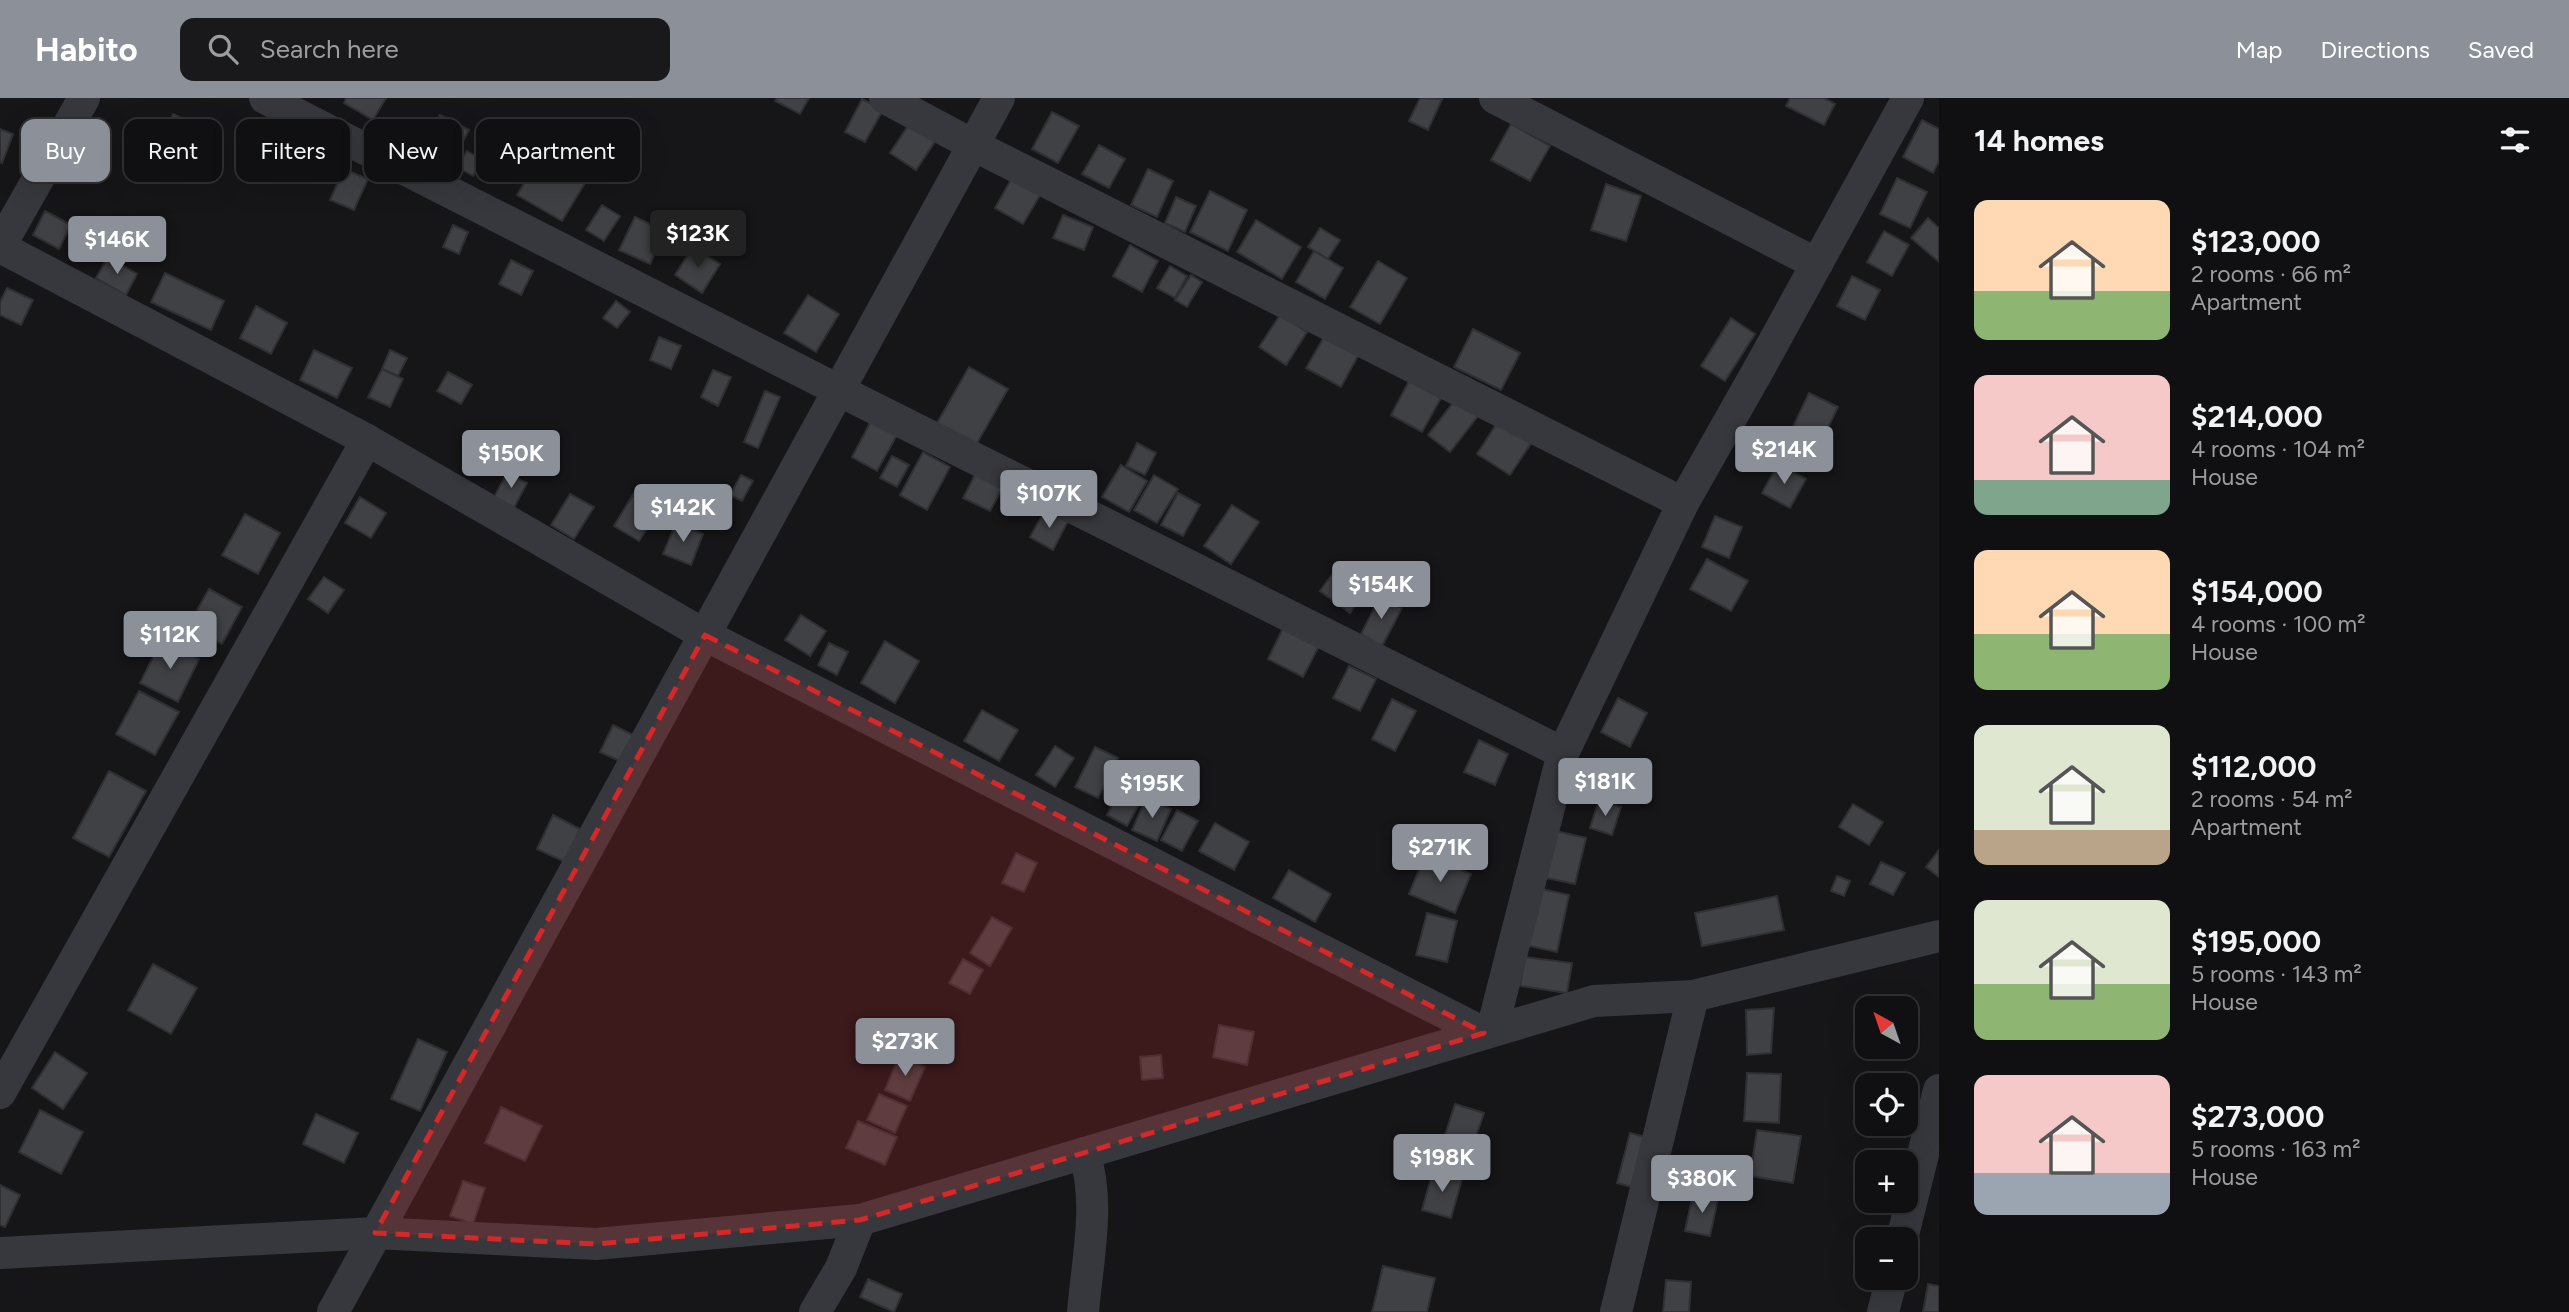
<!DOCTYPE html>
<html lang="en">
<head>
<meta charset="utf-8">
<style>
  :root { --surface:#101012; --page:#19191b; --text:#f1f3f6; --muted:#9c9d9f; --line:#303032; --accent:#8c9099 }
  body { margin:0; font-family:Figtree,sans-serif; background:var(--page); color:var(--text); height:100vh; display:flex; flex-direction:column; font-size:26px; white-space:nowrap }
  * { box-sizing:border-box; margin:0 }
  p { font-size:23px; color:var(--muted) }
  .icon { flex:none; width:38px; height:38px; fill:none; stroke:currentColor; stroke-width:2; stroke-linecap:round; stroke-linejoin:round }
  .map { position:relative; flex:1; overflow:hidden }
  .sheet { display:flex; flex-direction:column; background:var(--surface); width:630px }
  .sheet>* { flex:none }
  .top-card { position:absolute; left:21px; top:21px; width:665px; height:63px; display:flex; gap:14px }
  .needle { width:46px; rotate:320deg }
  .buttons { position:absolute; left:1855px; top:898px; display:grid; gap:14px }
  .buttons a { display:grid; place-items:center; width:63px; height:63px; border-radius:14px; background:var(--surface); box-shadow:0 7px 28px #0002,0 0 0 2px var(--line); font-size:35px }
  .price { position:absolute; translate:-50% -60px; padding:0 16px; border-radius:7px; background:var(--accent); color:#fff; font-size:23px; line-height:46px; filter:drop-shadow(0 2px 4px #0008) }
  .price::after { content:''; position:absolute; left:50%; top:42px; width:21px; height:16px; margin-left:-10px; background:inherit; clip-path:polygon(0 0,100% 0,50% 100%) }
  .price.on { background:#222; color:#fff }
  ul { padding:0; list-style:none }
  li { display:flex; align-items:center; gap:21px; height:175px; padding:0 35px }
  li span { display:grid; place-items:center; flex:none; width:196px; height:140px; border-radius:14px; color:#555 }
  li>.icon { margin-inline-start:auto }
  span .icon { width:84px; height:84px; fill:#fffc; stroke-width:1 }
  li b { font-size:30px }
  h2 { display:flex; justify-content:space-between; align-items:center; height:84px; padding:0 35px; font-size:30px }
  .tag { padding:0 24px; border-radius:14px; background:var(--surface); box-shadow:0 7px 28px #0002,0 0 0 2px var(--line); font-size:24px; line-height:63px }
  .tag.on { background:var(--accent); color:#fff }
  header { display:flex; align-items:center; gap:42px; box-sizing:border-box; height:98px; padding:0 35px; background:var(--accent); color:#fff }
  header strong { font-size:33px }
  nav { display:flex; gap:38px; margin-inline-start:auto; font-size:24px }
  .search { width:490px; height:63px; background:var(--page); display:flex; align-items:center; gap:18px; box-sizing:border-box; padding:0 24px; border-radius:14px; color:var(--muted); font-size:26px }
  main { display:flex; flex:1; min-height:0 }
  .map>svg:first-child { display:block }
  .building { fill:#404145; stroke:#303034; stroke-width:2 }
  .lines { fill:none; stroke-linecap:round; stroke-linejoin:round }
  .minor { stroke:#37383d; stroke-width:32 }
  .marked { fill:#d62828; fill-opacity:0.2; stroke:#d62828; stroke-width:5; stroke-dasharray:14 9; stroke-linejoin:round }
</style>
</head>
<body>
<header>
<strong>Habito</strong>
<div class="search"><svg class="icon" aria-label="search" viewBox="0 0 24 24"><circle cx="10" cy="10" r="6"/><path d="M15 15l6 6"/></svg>Search here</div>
<nav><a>Map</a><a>Directions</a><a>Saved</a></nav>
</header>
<main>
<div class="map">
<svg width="1939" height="1214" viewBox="0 0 1939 1214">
  <rect width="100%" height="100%" fill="#161618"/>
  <g class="building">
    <path d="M346 0H386L373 22 344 5Z"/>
    <path d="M777 0H809L800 16 775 3Z"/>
    <path d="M1420 0 1442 1 1428 32 1409 23Z"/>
    <path d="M1790 0H1824L1835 6 1824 27 1786 8Z"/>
    <path d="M862 1 883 12 865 44 845 34Z"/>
    <path d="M1052 14 1079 28 1058 65 1032 51Z"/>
    <path d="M173 16 202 30 193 50 164 37Z"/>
    <path d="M440 17 469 32 451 66 422 51Z"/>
    <path d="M1922 22 1939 31V63L1933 75 1903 59Z"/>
    <path d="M910 25 936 42 916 72 890 55Z"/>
    <path d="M1511 26 1550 48 1530 83 1491 62Z"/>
    <path d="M0 31 13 36 2 65 0 64Z"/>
    <path d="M1099 47 1125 61 1109 90 1082 76Z"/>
    <path d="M467 53 483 62 473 78 457 69Z"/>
    <path d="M541 58 585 85 562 123 517 97Z"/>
    <path d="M344 71 368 81 354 112 330 102Z"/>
    <path d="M1148 71 1173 83 1157 119 1131 107Z"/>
    <path d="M1013 78 1042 94 1023 126 995 110Z"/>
    <path d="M1897 80 1927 94 1910 130 1880 116Z"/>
    <path d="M1606 86 1641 98 1626 143 1591 132Z"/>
    <path d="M1210 93 1247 112 1228 153 1190 134Z"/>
    <path d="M1176 99 1196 108 1185 134 1165 125Z"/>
    <path d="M602 107 620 118 604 143 586 132Z"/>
    <path d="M45 113 71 127 59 151 33 137Z"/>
    <path d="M1063 117 1093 129 1084 152 1053 140Z"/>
    <path d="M635 119 665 133 650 166 619 152Z"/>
    <path d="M1928 120 1939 130V164L1911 140Z"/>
    <path d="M1256 122 1301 149 1282 181 1237 154Z"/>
    <path d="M453 127 468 134 459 156 443 149Z"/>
    <path d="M1320 130 1340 142 1328 161 1308 149Z"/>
    <path d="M1884 133 1909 147 1892 178 1867 164Z"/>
    <path d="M1130 147 1158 163 1142 194 1113 178Z"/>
    <path d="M693 149 720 166 702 195 675 177Z"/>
    <path d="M1314 153 1343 170 1325 201 1296 184Z"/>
    <path d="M108 159 137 176 126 197 96 180Z"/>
    <path d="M511 162 533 173 521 197 499 186Z"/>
    <path d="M1378 163 1407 180 1380 226 1350 209Z"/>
    <path d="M1170 168 1187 178 1175 200 1157 190Z"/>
    <path d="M165 175 224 203 211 232 151 204Z"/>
    <path d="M1191 177 1202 184 1187 209 1175 202Z"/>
    <path d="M1852 178 1880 192 1865 222 1837 208Z"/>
    <path d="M7 190 33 202 21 227 0 217V204Z"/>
    <path d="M808 197 839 216 816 254 784 235Z"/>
    <path d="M616 203 630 214 617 230 603 220Z"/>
    <path d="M256 208 287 225 271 256 240 240Z"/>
    <path d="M1280 217 1307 234 1286 267 1259 249Z"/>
    <path d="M1731 220 1755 236 1725 283 1701 268Z"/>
    <path d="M1473 231 1520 255 1501 292 1454 269Z"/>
    <path d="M659 239 681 248 671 271 650 262Z"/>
    <path d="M1324 239 1358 258 1341 289 1306 270Z"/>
    <path d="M314 252 352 270 337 300 300 282Z"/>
    <path d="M390 252 407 260 398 278 382 271Z"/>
    <path d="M969 269 1008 291 976 347 937 325Z"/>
    <path d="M382 271 403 281 390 309 368 299Z"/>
    <path d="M713 272 731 279 718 308 701 299Z"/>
    <path d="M448 274 472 287 461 306 437 293Z"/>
    <path d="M1409 283 1441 300 1422 334 1391 317Z"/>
    <path d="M765 293 780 299 758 350 744 344Z"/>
    <path d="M1809 295 1838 309 1820 346 1791 333Z"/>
    <path d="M1456 301 1478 318 1450 354 1428 337Z"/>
    <path d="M1501 319 1534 341 1510 377 1477 356Z"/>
    <path d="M871 323 897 337 877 373 852 359Z"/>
    <path d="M1137 345 1156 355 1145 377 1126 368Z"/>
    <path d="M923 354 950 369 927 412 900 397Z"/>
    <path d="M892 358 909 367 897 389 880 380Z"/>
    <path d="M1778 366 1806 381 1790 410 1762 395Z"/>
    <path d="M1121 367 1147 383 1129 414 1102 399Z"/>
    <path d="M507 375 527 385 514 410 494 399Z"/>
    <path d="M976 375 1003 389 990 413 963 400Z"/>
    <path d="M741 377 753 383 742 403 730 397Z"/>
    <path d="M1154 377 1178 391 1157 425 1134 412Z"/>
    <path d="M634 395 660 411 639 443 614 428Z"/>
    <path d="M1178 395 1200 407 1183 438 1161 427Z"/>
    <path d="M570 396 594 409 574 441 551 427Z"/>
    <path d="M360 399 386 415 371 440 345 425Z"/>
    <path d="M1232 407 1259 424 1231 466 1204 448Z"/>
    <path d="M1045 412 1068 423 1053 452 1030 439Z"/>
    <path d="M245 416 280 435 258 476 222 457Z"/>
    <path d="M1715 418 1742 429 1729 460 1702 449Z"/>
    <path d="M676 425 703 436 691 467 663 456Z"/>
    <path d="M1707 461 1748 483 1731 513 1690 491Z"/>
    <path d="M1341 464 1371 486 1350 515 1320 493Z"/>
    <path d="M324 479 344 492 328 515 308 501Z"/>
    <path d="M209 491 242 509 222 546 188 528Z"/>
    <path d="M1380 499 1402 510 1382 548 1361 536Z"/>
    <path d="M801 517 826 533 810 558 785 542Z"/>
    <path d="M1283 530 1319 548 1303 579 1268 561Z"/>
    <path d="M161 543 199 561 178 604 140 585Z"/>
    <path d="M885 543 919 563 895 605 861 585Z"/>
    <path d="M829 545 848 554 837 577 818 567Z"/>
    <path d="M1349 568 1376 581 1360 613 1333 600Z"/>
    <path d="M139 593 179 614 155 657 116 636Z"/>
    <path d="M1618 600 1647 615 1630 649 1601 634Z"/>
    <path d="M1392 601 1416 613 1395 653 1372 641Z"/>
    <path d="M982 612 1018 632 999 663 964 643Z"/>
    <path d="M613 627 639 640 626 666 600 654Z"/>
    <path d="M1479 642 1508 656 1495 687 1464 674Z"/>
    <path d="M1055 648 1074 660 1055 689 1036 677Z"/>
    <path d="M1095 649 1118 660 1098 700 1075 689Z"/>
    <path d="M109 673 146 693 109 759 73 740Z"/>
    <path d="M1125 682 1146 694 1127 728 1107 717Z"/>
    <path d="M1146 700 1171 711 1157 743 1132 732Z"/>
    <path d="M1599 702 1621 709 1612 737 1590 730Z"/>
    <path d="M1853 706 1883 724 1869 747 1839 729Z"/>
    <path d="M1177 712 1198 723 1182 753 1161 742Z"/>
    <path d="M553 717 580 731 565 764 537 751Z"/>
    <path d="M1215 725 1249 744 1234 772 1199 753Z"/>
    <path d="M1552 732 1586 740 1575 786 1542 779Z"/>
    <path d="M1939 752V779L1926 769Z"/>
    <path d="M1016 755 1037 765 1024 794 1002 785Z"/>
    <path d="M1425 757 1471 776 1455 815 1409 796Z"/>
    <path d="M1881 764 1905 775 1893 797 1870 786Z"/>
    <path d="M1289 772 1331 796 1315 824 1273 800Z"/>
    <path d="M1837 778 1850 783 1844 798 1831 793Z"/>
    <path d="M1537 790 1569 797 1557 854 1525 847Z"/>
    <path d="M1777 798 1784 832 1702 848 1695 815Z"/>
    <path d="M1427 815 1457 823 1447 864 1416 857Z"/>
    <path d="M992 819 1012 830 990 868 970 855Z"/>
    <path d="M1525 859 1572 865 1567 895 1520 888Z"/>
    <path d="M963 861 983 872 970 896 949 885Z"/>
    <path d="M153 866 197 890 171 936 128 912Z"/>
    <path d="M1774 910 1771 955 1747 957 1746 912Z"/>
    <path d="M1219 927 1254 934 1247 967 1213 959Z"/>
    <path d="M418 941 447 954 420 1013 391 1001Z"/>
    <path d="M55 954 87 975 63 1011 32 990Z"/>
    <path d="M1161 957 1163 980 1142 982 1140 959Z"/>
    <path d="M899 958 925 969 910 1003 885 992Z"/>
    <path d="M1747 975 1781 976 1779 1025 1744 1023Z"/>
    <path d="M879 996 907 1008 895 1035 867 1022Z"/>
    <path d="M1455 1006 1484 1015 1467 1065 1439 1056Z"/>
    <path d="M501 1009 542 1028 525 1063 485 1045Z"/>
    <path d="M40 1012 83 1034 61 1076 19 1054Z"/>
    <path d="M316 1016 358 1035 344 1065 303 1046Z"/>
    <path d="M858 1023 897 1039 885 1067 846 1050Z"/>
    <path d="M1757 1032 1801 1038 1793 1085 1750 1078Z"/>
    <path d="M1630 1035 1657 1042 1644 1092 1617 1085Z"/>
    <path d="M1433 1073 1462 1081 1451 1120 1422 1112Z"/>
    <path d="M463 1083 485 1090 473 1126 450 1118Z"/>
    <path d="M0 1087 20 1097 5 1129 0 1127Z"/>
    <path d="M1693 1096 1718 1101 1710 1138 1685 1133Z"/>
    <path d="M1383 1168 1435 1180 1427 1214H1372Z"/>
    <path d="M868 1181 902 1196 894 1214 860 1199Z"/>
    <path d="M1666 1182 1691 1184 1689 1214H1663Z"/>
    <path d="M1928 1186 1939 1188V1214H1923Z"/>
  </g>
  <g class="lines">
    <g class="minor">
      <path d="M265 0 838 292 1563 655"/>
      <path d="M885 0 973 47 1683 405"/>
      <path d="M1495 0 1817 166"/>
      <path d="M0 148 84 0"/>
      <path d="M0 149 367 342 705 537 1484 935"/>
      <path d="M1492 932 1563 655 1683 405 1760 269 1908 0"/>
      <path d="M0 995 367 342"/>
      <path d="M1902 1141 1939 992"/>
      <path d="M0 1155 375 1135 596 1146 860 1122 1594 903 1693 898 1939 838"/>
      <path d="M333 1214 999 0"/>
      <path d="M815 1214 841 1170 860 1122"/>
      <path d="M1083 1214C1087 1164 1101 1103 1084 1055"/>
      <path d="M1616 1214 1693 898"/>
      <path d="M1883 1214 1892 1180"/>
    </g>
  </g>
  <path class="marked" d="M705 537 1484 935 860 1122 596 1146 375 1135Z"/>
</svg>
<div class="buttons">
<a><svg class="needle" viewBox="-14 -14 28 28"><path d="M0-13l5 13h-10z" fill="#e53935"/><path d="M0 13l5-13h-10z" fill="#9c9d9f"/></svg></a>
<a><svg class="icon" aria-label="locate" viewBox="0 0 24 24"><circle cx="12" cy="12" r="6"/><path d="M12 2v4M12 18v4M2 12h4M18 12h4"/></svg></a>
<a>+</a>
<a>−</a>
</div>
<b class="price on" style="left:698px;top:172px">$123K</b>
<b class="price" style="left:117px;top:178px">$146K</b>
<b class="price" style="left:1784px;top:388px">$214K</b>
<b class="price" style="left:511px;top:392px">$150K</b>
<b class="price" style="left:1049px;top:432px">$107K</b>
<b class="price" style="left:683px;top:446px">$142K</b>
<b class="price" style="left:1381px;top:523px">$154K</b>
<b class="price" style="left:170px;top:573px">$112K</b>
<b class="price" style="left:1605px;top:720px">$181K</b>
<b class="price" style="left:1152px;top:722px">$195K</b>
<b class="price" style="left:1440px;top:786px">$271K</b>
<b class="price" style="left:905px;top:980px">$273K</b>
<b class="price" style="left:1442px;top:1096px">$198K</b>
<b class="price" style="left:1702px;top:1117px">$380K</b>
<div class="top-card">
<a class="tag on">Buy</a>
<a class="tag">Rent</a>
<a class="tag">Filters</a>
<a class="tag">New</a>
<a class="tag">Apartment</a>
</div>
</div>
<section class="sheet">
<h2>14 homes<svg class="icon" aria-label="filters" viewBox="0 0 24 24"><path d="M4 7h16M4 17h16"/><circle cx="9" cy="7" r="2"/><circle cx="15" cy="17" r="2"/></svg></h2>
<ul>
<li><span style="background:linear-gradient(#ffd9b3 65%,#8fb573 0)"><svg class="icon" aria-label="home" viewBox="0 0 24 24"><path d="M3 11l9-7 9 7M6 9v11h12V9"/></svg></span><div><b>$123,000</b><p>2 rooms · 66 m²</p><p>Apartment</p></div></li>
<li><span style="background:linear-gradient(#f6c9c9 75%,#7fa58c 0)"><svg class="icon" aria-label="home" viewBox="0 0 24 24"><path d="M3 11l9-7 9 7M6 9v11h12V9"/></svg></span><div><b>$214,000</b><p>4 rooms · 104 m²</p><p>House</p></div></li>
<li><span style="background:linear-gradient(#ffd9b3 60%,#8fb573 0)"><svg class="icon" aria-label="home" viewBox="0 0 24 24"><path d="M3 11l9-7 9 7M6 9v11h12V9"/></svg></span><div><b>$154,000</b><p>4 rooms · 100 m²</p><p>House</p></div></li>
<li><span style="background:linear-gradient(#dfe7d0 75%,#b9a48a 0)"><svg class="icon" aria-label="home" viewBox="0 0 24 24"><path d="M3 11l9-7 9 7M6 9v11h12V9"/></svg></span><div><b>$112,000</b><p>2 rooms · 54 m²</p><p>Apartment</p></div></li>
<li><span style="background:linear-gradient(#dfe7d0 60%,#8fb573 0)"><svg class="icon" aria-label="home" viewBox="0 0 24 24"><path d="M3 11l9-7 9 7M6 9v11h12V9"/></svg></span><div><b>$195,000</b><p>5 rooms · 143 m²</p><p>House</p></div></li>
<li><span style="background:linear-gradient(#f6c9c9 70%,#9aa5b1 0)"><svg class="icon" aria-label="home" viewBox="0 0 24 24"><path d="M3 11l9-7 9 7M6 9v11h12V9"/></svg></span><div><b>$273,000</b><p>5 rooms · 163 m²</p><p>House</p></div></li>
</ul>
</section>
</main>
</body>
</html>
